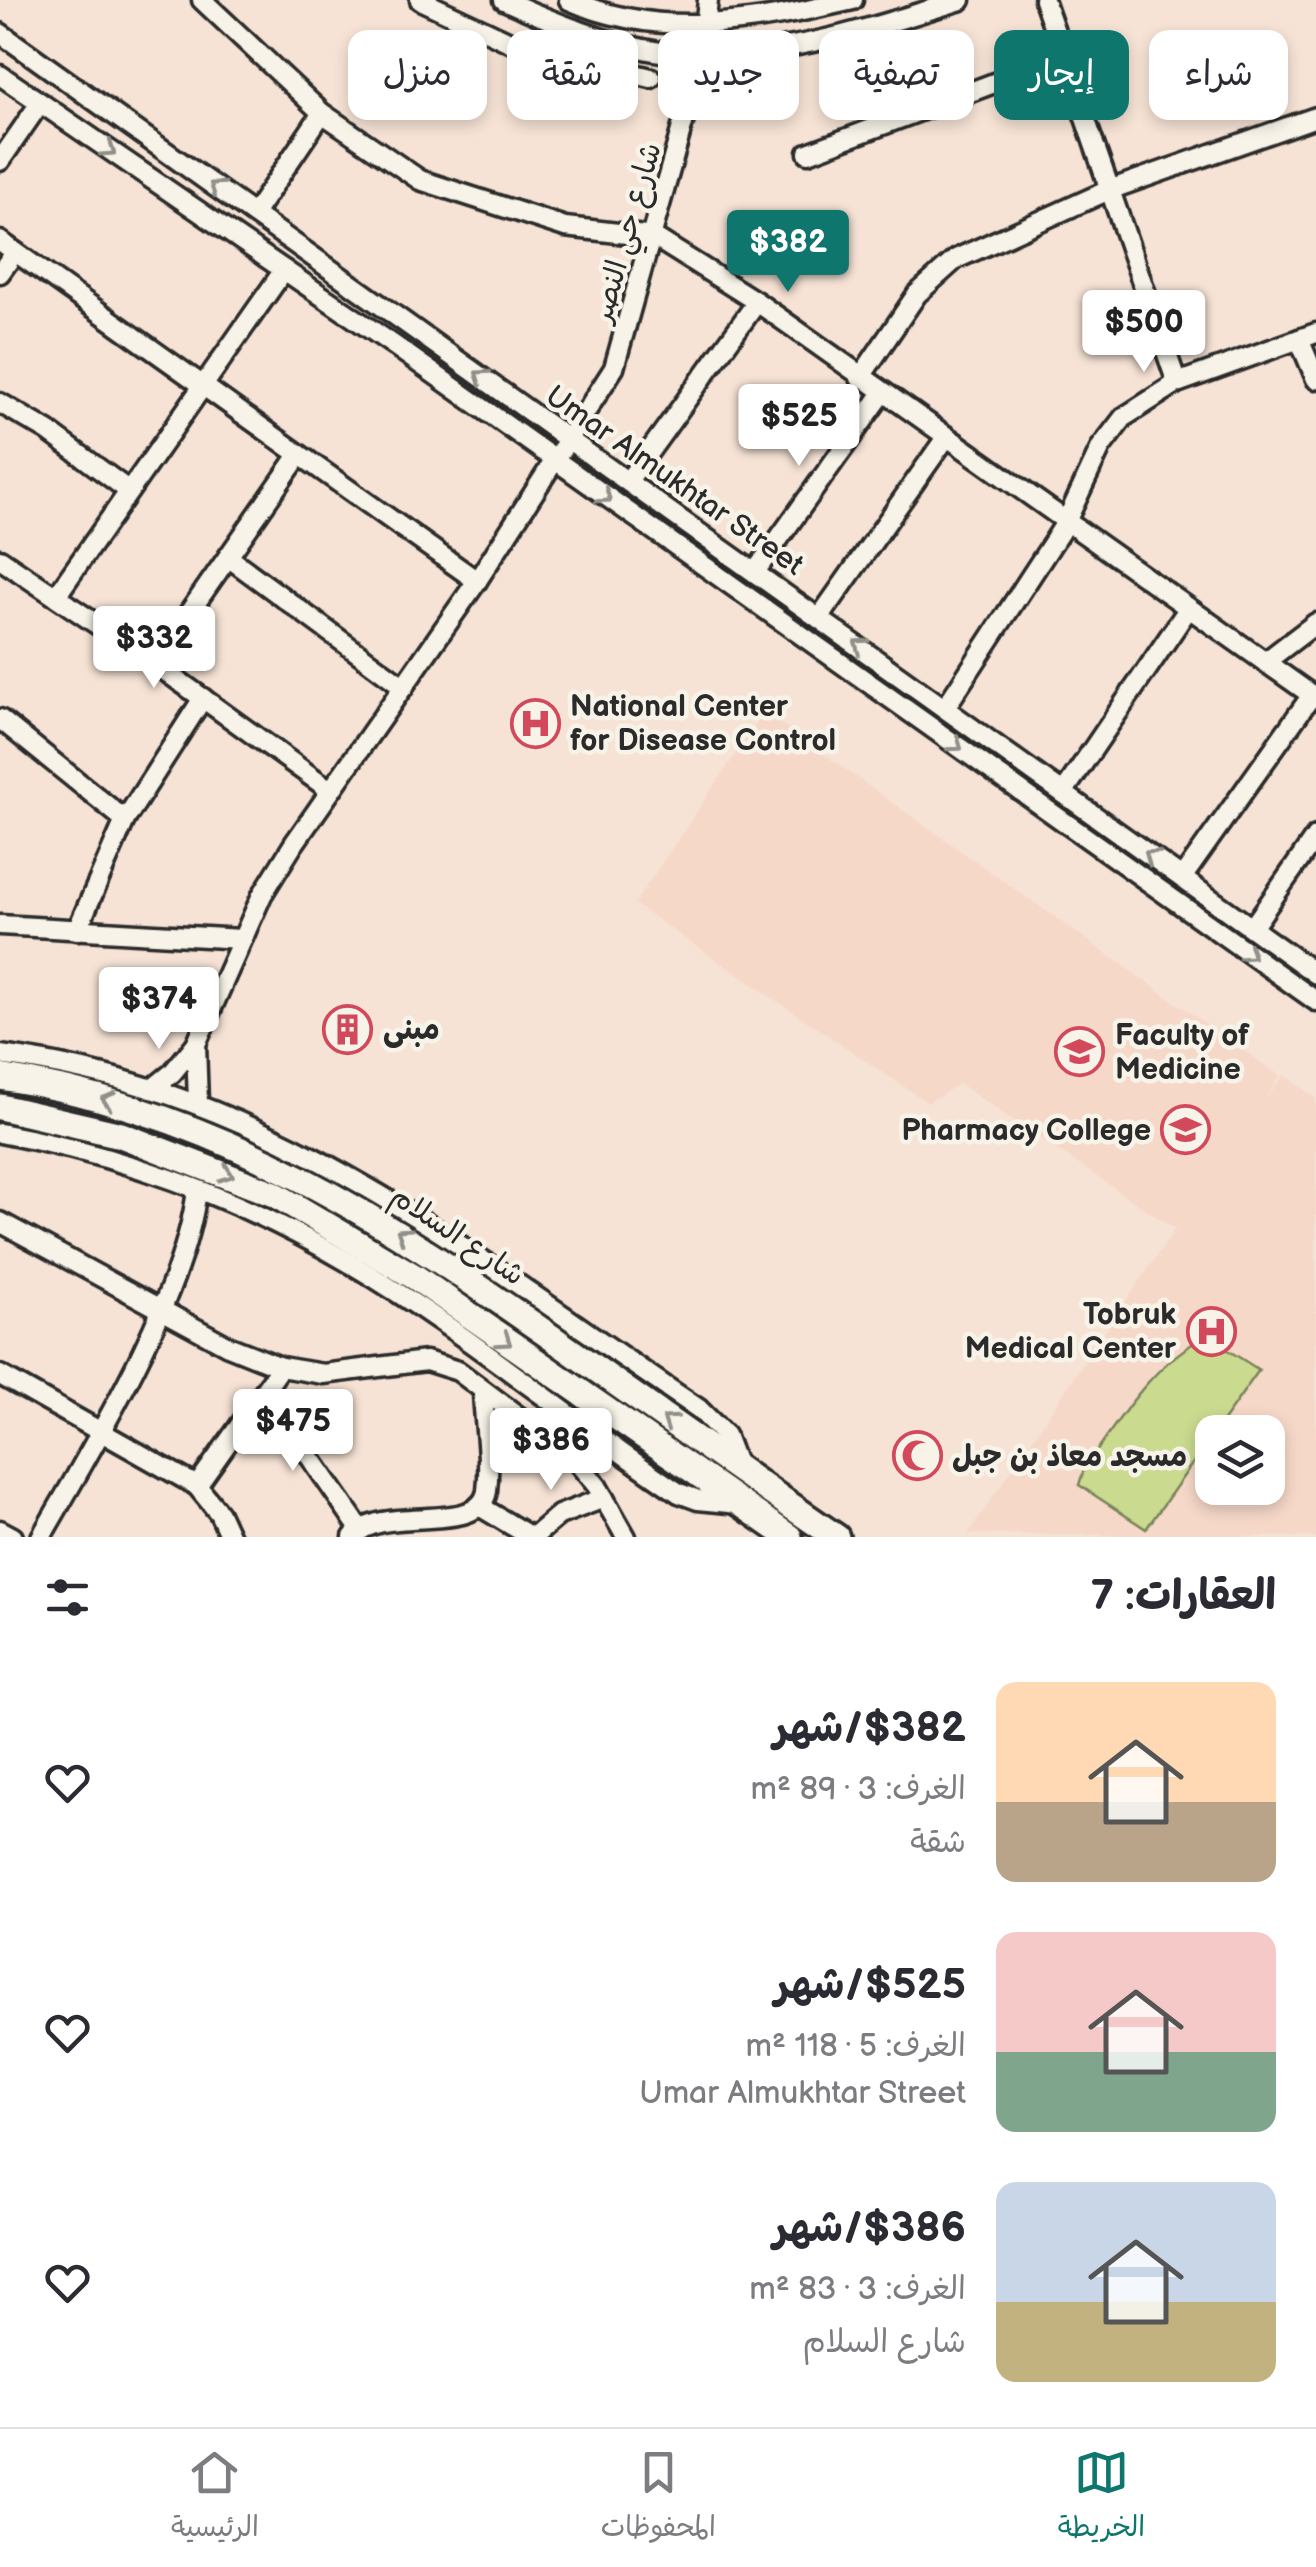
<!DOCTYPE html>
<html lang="ar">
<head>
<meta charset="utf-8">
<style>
  :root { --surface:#fff; --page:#f7f7f7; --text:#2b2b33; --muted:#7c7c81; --line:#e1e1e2; --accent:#0f766e }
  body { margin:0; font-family:"Balsamiq Sans","Playpen Sans Arabic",sans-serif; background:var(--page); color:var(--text); direction:rtl; height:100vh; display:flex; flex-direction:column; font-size:38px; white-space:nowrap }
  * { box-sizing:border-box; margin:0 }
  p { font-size:32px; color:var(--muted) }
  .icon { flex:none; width:55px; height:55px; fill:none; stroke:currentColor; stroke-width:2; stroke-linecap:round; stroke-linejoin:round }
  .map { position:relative; height:1537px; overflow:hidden; direction:ltr }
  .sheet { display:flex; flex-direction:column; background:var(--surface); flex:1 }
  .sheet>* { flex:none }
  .top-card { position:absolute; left:30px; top:30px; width:1258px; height:90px; direction:rtl; display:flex; gap:20px }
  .controls { position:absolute; left:1195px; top:1415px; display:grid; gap:20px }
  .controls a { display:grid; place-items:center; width:90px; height:90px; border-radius:20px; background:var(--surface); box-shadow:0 5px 15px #0003; font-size:50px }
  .price { position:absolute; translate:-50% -85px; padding:0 22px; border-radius:10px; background:#fff; color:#222; font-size:32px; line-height:65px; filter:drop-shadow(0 2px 5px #0008) }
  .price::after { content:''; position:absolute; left:50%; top:60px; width:30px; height:22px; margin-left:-15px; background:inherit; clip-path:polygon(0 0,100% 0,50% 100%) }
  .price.active { background:var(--accent); color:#fff }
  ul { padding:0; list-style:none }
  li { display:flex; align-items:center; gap:30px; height:250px; padding:0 40px }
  li span { display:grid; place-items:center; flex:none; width:280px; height:200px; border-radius:20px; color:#555 }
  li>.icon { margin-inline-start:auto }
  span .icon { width:120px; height:120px; fill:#fffc; stroke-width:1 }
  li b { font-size:42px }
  h2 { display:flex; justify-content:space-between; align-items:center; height:120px; padding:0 40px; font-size:42px }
  .tag { padding:0 35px; border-radius:20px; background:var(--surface); box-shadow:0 5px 15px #0003; font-size:35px; line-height:90px }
  .tag.active { background:var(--accent); color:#fff }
  .dock { display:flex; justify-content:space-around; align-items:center; height:140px; border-top:2px solid var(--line); background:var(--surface); font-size:28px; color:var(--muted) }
  .dock a { display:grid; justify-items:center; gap:5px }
  .dock .active { color:var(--accent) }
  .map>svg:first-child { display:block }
  .built { fill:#f6d8c8; fill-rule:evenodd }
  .green { fill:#cada8e; stroke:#7a825c; stroke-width:2.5 }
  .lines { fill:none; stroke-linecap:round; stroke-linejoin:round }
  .minor-casing { stroke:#2b2b2b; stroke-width:25 }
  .highway-casing { stroke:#2b2b2b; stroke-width:32 }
  .minor { stroke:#f7f3e8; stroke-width:18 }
  .highway { stroke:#f7f3e8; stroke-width:25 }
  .oneway { stroke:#918f8a }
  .labels { text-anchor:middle; stroke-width:9; stroke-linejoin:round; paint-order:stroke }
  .street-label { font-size:30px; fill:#2b2b2b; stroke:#f7f3e8 }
  .poi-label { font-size:30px; font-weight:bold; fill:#2b2b2b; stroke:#f7f3e8; text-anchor:start }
</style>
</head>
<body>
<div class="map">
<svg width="1316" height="1537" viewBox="0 0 1316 1537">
  <rect width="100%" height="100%" fill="#f6e3d5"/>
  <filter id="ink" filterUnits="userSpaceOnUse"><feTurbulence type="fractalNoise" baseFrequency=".01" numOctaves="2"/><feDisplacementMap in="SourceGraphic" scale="20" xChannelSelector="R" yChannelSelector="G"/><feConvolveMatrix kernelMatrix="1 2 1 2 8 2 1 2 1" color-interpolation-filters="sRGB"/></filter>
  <g filter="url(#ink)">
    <path class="built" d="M764 712 1280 1076 1263 1103 1284 1075 1316 1098V1537L968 1534 1175 1229 959 1084 928 1103 634 904ZM1212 1432H1268V1488H1212Z"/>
    <path class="green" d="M1206 1336 1259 1370 1146 1529 1079 1485 1084 1469C1120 1419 1150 1365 1206 1336Z"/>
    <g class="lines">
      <defs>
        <g id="minor">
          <path d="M202 0 322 113 420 180 565 227 654 237 757 302 1316 698"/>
          <path d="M420 0 516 45 651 78"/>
          <path d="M504 0C566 28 636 56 704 55 790 55 879 26 961 0"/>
          <path d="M569 0C663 41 757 22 853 0"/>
          <path d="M1044 0 1177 383"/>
          <path d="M0 33 1316 974"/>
          <path d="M0 75 395 346 1316 1001"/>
          <path d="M808 153 1063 57"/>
          <path d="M0 161 40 103"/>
          <path d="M254 214 322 113"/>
          <path d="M0 241 477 581"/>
          <path d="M0 273 15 252"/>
          <path d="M1299 339 1316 379"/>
          <path d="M860 378 917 294 956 259 1109 190 1316 117"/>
          <path d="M0 403 48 431 129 491"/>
          <path d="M628 481 757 302"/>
          <path d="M228 557 404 687"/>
          <path d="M0 559 154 663 330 790"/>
          <path d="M755 572 882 394"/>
          <path d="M56 596 284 270"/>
          <path d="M820 617 945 439"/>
          <path d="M1265 662 1316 623"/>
          <path d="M154 663 299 455"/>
          <path d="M945 708 1065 524 1101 447 1124 417 1177 383 1316 333"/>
          <path d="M0 719 125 820"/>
          <path d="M1063 793 1188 609"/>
          <path d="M1182 878 1312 695"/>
          <path d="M0 925 241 939"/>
          <path d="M1252 928 1316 836"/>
          <path d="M77 930 125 820 203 698"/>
          <path d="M196 1044 198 1103"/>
          <path d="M0 1055C280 1091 473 1258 699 1409L725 1435 738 1469"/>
          <path d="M152 1089 172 1073 196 1044 262 895 293 845 477 581 614 368 702 56 708 0"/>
          <path d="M0 1133C122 1156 241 1199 348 1262 464 1330 567 1418 679 1493L698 1500 739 1504"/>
          <path d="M0 1222 228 1346 281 1367 323 1374 426 1361 458 1371 574 1458 597 1486 626 1537"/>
          <path d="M0 1375 197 1486 219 1513 230 1537"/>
          <path d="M265 1392 360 1529"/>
          <path d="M197 1486 281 1367"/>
          <path d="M481 1507 531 1537"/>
          <path d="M0 1530 13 1537"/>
          <path d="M41 1537C95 1443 184 1297 197 1190"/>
          <path d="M353 1537C382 1502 479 1537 487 1491 491 1459 484 1423 483 1391"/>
          <path d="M533 1537 559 1515 604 1498"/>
        </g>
        <g id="highway">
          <path d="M0 1077C222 1111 389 1223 568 1349 657 1412 746 1475 836 1537"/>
          <path d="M0 1107 121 1135 274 1194 415 1277 789 1537"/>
        </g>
      </defs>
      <use href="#minor" class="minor-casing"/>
      <use href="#highway" class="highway-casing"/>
      <use href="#minor" class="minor"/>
      <use href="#highway" class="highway"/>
    </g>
    <defs><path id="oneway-chevron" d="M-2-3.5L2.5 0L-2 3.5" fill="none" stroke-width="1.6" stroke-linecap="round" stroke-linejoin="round" transform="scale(2.5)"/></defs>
    <g class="oneway">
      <use href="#oneway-chevron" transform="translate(109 150) rotate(34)"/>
      <use href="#oneway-chevron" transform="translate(216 187) rotate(-145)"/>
      <use href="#oneway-chevron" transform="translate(481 376) rotate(-145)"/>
      <use href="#oneway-chevron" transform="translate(605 497) rotate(35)"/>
      <use href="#oneway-chevron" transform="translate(860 645) rotate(-144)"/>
      <use href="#oneway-chevron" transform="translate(956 745) rotate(36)"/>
      <use href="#oneway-chevron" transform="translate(1151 856) rotate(-144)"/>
      <use href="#oneway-chevron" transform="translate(1249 954) rotate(35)"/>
      <use href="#oneway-chevron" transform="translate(108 1100) rotate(-164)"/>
      <use href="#oneway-chevron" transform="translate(227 1174) rotate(20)"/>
      <use href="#oneway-chevron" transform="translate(403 1234) rotate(-147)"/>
      <use href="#oneway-chevron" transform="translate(505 1341) rotate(35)"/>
      <use href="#oneway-chevron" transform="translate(669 1421) rotate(-145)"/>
    </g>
  </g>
  <defs>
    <symbol id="hospital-ring" viewBox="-11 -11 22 22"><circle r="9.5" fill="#f7f3e8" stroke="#d1495b" stroke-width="1.5"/><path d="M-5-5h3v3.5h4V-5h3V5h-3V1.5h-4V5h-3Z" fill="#d1495b"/></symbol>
    <symbol id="building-ring" viewBox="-11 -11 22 22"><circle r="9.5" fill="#f7f3e8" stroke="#d1495b" stroke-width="1.5"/><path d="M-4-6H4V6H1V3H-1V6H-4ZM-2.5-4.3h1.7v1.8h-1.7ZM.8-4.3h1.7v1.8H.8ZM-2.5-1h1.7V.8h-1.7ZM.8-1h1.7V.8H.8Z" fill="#d1495b"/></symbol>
    <symbol id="university-ring" viewBox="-11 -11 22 22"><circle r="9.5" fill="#f7f3e8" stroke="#d1495b" stroke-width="1.5"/><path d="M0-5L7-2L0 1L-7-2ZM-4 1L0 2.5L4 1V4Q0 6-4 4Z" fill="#d1495b"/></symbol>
    <symbol id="mosque-ring" viewBox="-11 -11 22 22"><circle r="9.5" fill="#f7f3e8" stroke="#d1495b" stroke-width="1.5"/><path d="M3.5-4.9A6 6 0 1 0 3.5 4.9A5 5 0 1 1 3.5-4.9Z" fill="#d1495b"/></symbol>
  </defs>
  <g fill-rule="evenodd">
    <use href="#hospital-ring" x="508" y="696" width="55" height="55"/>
    <use href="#building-ring" x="320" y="1002" width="55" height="55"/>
    <use href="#university-ring" x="1052" y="1024" width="55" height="55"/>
    <use href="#university-ring" x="1158" y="1102" width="55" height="55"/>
    <use href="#hospital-ring" x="1184" y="1304" width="55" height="55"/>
    <use href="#mosque-ring" x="890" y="1428" width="55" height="55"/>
  </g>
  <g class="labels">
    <g class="street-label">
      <text transform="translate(626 232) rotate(-74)" y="10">شارع حي النصر</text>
      <text transform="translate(675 480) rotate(35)" y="10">Umar Almukhtar Street</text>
      <text transform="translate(458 1235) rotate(34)" y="10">شارع السلام</text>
    </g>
    <g class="poi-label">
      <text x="570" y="716">National Center<tspan x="570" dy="34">for Disease Control</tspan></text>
      <text x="383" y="1039">مبنى</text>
      <text x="1115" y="1045">Faculty of<tspan x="1115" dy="34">Medicine</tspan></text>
      <text x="1151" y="1140" text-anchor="end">Pharmacy College</text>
      <text x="1176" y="1324" text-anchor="end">Tobruk<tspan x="1176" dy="34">Medical Center</tspan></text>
      <text x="952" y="1466">مسجد معاذ بن جبل</text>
    </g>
  </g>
</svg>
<div class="controls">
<a><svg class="icon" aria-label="layers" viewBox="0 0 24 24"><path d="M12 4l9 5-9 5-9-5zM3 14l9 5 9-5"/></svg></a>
</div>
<b class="price active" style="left:788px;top:295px">$382</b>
<b class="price" style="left:1144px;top:375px">$500</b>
<b class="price" style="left:799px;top:469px">$525</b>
<b class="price" style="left:154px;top:691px">$332</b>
<b class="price" style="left:159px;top:1052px">$374</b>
<b class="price" style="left:293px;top:1474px">$475</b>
<b class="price" style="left:551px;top:1493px">$386</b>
<div class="top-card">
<a class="tag">شراء</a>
<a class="tag active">إيجار</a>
<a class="tag">تصفية</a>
<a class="tag">جديد</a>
<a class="tag">شقة</a>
<a class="tag">منزل</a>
</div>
</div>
<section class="sheet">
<h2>العقارات: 7<svg class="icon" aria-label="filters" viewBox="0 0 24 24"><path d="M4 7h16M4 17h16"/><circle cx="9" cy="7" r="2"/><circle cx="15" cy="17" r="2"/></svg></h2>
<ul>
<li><span style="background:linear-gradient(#ffd9b3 60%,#b9a48a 0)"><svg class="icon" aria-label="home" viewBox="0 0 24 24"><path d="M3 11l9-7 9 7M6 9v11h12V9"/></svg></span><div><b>$382/شهر</b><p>الغرف: 3 · 89 m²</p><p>شقة</p></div><svg class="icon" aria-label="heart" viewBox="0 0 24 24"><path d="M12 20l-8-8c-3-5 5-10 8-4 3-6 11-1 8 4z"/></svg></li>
<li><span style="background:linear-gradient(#f6c9c9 60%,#7fa58c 0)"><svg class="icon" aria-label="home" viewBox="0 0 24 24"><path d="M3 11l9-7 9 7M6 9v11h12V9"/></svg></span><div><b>$525/شهر</b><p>الغرف: 5 · 118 m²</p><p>Umar Almukhtar Street</p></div><svg class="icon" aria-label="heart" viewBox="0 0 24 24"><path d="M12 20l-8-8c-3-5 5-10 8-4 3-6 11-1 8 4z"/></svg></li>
<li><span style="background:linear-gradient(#c9d6e8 60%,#c2b280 0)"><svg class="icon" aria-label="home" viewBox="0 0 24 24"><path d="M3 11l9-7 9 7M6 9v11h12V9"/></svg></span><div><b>$386/شهر</b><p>الغرف: 3 · 83 m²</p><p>شارع السلام</p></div><svg class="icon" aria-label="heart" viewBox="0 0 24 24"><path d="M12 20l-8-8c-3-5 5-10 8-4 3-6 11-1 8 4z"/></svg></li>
</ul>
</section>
<nav class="dock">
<a class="active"><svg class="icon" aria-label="map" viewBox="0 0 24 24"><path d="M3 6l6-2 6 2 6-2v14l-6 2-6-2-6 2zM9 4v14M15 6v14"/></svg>الخريطة</a>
<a><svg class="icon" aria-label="saved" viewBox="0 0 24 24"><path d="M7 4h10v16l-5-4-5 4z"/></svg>المحفوظات</a>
<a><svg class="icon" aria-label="home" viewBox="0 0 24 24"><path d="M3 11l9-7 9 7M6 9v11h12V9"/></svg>الرئيسية</a>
</nav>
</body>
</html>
